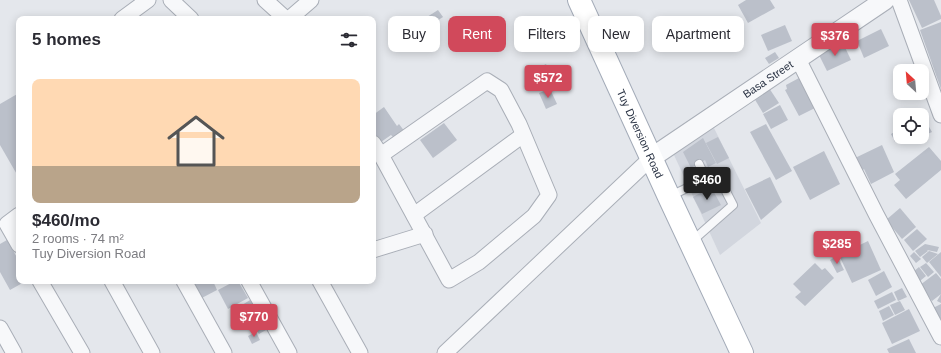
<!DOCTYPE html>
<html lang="en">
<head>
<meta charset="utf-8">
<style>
  :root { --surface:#fff; --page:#f2f2f3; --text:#2b2b33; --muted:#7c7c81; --line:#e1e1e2; --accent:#d1495b }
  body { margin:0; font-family:Helvetica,sans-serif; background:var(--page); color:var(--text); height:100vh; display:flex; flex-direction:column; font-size:15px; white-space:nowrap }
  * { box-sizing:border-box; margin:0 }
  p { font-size:13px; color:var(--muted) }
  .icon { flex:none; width:22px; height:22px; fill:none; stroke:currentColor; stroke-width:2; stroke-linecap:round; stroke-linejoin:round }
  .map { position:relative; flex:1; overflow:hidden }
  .side { position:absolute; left:16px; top:16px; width:360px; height:268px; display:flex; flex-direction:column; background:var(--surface); border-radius:8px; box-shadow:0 2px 10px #0003 }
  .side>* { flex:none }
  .guide { position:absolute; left:388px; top:16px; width:380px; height:36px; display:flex; gap:8px }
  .needle { width:26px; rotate:334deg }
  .tools { position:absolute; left:893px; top:64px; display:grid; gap:8px }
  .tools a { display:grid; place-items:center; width:36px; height:36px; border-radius:8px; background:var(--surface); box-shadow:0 2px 10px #0003; font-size:20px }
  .price { position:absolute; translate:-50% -34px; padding:0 9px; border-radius:4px; background:var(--accent); color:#fff; font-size:13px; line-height:26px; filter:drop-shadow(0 1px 2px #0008) }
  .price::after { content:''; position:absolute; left:50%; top:24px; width:12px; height:9px; margin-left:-6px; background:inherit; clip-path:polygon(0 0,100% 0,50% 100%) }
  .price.active { background:#222; color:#fff }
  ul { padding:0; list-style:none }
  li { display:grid; align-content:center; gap:8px; height:212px; padding:0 16px }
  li+li { border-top:1px solid var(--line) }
  li span { display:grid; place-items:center; height:124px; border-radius:8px; color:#555 }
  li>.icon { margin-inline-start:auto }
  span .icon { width:72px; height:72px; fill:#fffc; stroke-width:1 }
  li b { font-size:17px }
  h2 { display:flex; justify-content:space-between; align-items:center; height:48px; padding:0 16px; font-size:17px }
  .pill { padding:0 14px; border-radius:8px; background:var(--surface); box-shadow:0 2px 10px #0003; font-size:14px; line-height:36px }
  .pill.active { background:var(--accent); color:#fff }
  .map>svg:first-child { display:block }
  .built { fill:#d2d6de }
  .building { fill:#bbc0ca }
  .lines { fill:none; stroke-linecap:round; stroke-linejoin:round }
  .service-casing { stroke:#a9aeb7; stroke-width:10 }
  .minor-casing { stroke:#a9aeb7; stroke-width:17 }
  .tertiary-casing { stroke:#a9aeb7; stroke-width:21 }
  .primary-casing { stroke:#a3abb8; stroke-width:24 }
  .service { stroke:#f7f8fa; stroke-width:8 }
  .minor { stroke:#f7f8fa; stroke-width:15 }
  .tertiary { stroke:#f7f8fa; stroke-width:19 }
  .primary { stroke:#fff; stroke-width:22 }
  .labels { text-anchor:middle; stroke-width:4; stroke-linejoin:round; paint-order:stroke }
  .street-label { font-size:11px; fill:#2b3445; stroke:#f4f6f9 }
</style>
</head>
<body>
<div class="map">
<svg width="941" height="353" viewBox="0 0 941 353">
  <rect width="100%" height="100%" fill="#e4e7ec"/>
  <path class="built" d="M714 128 761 223 720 255 674 155Z"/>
  <g class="building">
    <path d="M746 0H770L775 8 748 23 738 5Z"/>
    <path d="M909 0H934L941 16V19L922 28Z"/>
    <path d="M438 10 443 17 432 24 427 17Z"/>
    <path d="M941 22V89L920 30Z"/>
    <path d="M785 25 792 41 768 51 761 35Z"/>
    <path d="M881 29 889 46 864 58 857 41Z"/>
    <path d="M843 43 851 60 827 71 819 55Z"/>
    <path d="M775 52 779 58 769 64 765 58Z"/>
    <path d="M546 64 551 74 547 75 552 86 539 91 530 72Z"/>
    <path d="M799 78 817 107 799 116 785 90 787 89 786 85Z"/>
    <path d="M769 88 779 103 763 113 754 98Z"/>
    <path d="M550 89 557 104 546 109 539 93Z"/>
    <path d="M19 93V178L0 145V104Z"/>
    <path d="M780 105 788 120 771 129 763 114Z"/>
    <path d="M384 107 397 126 399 124 405 132 395 139 391 135 381 142 373 131V115Z"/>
    <path d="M924 118 932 132 923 136 922 119Z"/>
    <path d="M444 123 457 140 433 158 420 140Z"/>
    <path d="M766 124 792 171 776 180 750 132Z"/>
    <path d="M898 130 900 137 902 138 895 142 891 134Z"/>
    <path d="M718 137 729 158 717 164 706 143Z"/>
    <path d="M703 138 716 163 708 167 705 160 691 168 683 152Z"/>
    <path d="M882 145 894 172 871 184 864 169 862 171 855 158Z"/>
    <path d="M929 147 941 161V170L906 199 894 185 900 180 895 174Z"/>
    <path d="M824 151 840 184 810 200 793 167Z"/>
    <path d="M770 177 782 202 761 220 745 189Z"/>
    <path d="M711 187 721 205 702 214 693 197Z"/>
    <path d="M900 208 916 227 902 239 886 220Z"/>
    <path d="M917 229 927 239 913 251 904 240Z"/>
    <path d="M7 240 19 261V281H26L10 290 0 272V244Z"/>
    <path d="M868 241 881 270 852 283 839 255Z"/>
    <path d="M925 244 939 247 937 252 927 250 928 251 920 257 915 251Z"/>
    <path d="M929 251 938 254 927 263 922 257Z"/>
    <path d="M914 252 921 259 916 263 910 256Z"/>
    <path d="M941 252V277L929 262Z"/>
    <path d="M837 256 844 270 837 273 830 260Z"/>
    <path d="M815 263 822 270 825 268 834 278 805 306 795 297 801 292 793 284Z"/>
    <path d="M926 263 934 272 928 277 920 267Z"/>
    <path d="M919 267 926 276 920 281 913 272Z"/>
    <path d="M884 271 892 287 876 296 868 280Z"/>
    <path d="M936 273 941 279V303L937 301 941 294 932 301 920 285Z"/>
    <path d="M189 281H213L217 290 198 300Z"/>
    <path d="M235 281H238L248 298 228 309 218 290Z"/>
    <path d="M902 288 907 297 898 301 894 292Z"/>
    <path d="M892 292 896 300 878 309 874 301Z"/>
    <path d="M250 300 261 318 241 329 231 312Z"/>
    <path d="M900 301 905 310 895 315 890 305Z"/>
    <path d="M941 304V318L939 319 933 308Z"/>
    <path d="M889 306 894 315 883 321 879 311Z"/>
    <path d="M909 309 920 331 892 344 882 323Z"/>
    <path d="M260 319 266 330 259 334 257 331 255 332 252 326 254 325 253 323Z"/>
    <path d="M256 332 260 340 252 344 248 336Z"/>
    <path d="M909 339 916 353H889L887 349Z"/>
  </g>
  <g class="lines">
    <defs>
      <g id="service">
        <path d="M699 164 706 179"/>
        <path d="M670 196 717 174 733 205 691 242"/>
      </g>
      <g id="minor">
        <path d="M171 0 191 19"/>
        <path d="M265 0 286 19"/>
        <path d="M899 0 941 115"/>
        <path d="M122 19 148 0"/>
        <path d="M289 19 311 0"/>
        <path d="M798 59 876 214 941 337"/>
        <path d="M373 143 381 155 449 280 479 262 534 216 549 195 519 124 501 90 487 81 381 155"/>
        <path d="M19 215 7 224 19 245"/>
        <path d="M414 215 523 135"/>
        <path d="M373 250 425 234"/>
        <path d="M40 281 82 353"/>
        <path d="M112 281 152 353"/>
        <path d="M184 281 224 353"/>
        <path d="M249 281 289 353"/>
        <path d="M320 281 360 353"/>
        <path d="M0 328 14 353"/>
        <path d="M445 353 651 158"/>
      </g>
      <g id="tertiary">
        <path id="s1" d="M651 158 885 0"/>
      </g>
      <g id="primary">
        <path id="s2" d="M579 0 669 197 742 353"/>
      </g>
    </defs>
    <use href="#service" class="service-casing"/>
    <use href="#minor" class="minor-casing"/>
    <use href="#tertiary" class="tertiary-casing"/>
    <use href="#primary" class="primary-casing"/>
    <use href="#service" class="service"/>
    <use href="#minor" class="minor"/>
    <use href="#tertiary" class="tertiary"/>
    <use href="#primary" class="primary"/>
  </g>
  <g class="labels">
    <g class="street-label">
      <text dy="4" stroke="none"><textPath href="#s1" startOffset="141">Basa Street</textPath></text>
      <text dy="4" stroke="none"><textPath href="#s2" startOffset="147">Tuy Diversion Road</textPath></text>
    </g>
  </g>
</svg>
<div class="tools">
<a><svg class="needle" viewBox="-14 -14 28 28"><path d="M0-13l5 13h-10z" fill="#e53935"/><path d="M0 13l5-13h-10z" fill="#7c7c81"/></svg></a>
<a><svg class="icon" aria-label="locate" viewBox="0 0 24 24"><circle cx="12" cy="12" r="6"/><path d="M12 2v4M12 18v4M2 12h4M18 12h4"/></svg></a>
</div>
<b class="price" style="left:835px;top:57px">$376</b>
<b class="price" style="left:548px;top:99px">$572</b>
<b class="price active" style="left:707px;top:201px">$460</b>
<b class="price" style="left:837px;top:265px">$285</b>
<b class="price" style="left:254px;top:338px">$770</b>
<div class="guide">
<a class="pill">Buy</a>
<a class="pill active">Rent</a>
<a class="pill">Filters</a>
<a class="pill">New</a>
<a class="pill">Apartment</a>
</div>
<section class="side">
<h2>5 homes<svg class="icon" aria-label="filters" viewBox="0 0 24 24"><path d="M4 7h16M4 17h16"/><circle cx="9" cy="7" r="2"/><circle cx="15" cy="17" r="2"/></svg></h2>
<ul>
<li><span style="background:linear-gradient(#ffd9b3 70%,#b9a48a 0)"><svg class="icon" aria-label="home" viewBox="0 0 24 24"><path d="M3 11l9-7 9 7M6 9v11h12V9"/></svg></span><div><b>$460/mo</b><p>2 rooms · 74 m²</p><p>Tuy Diversion Road</p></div></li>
</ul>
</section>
</div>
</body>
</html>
